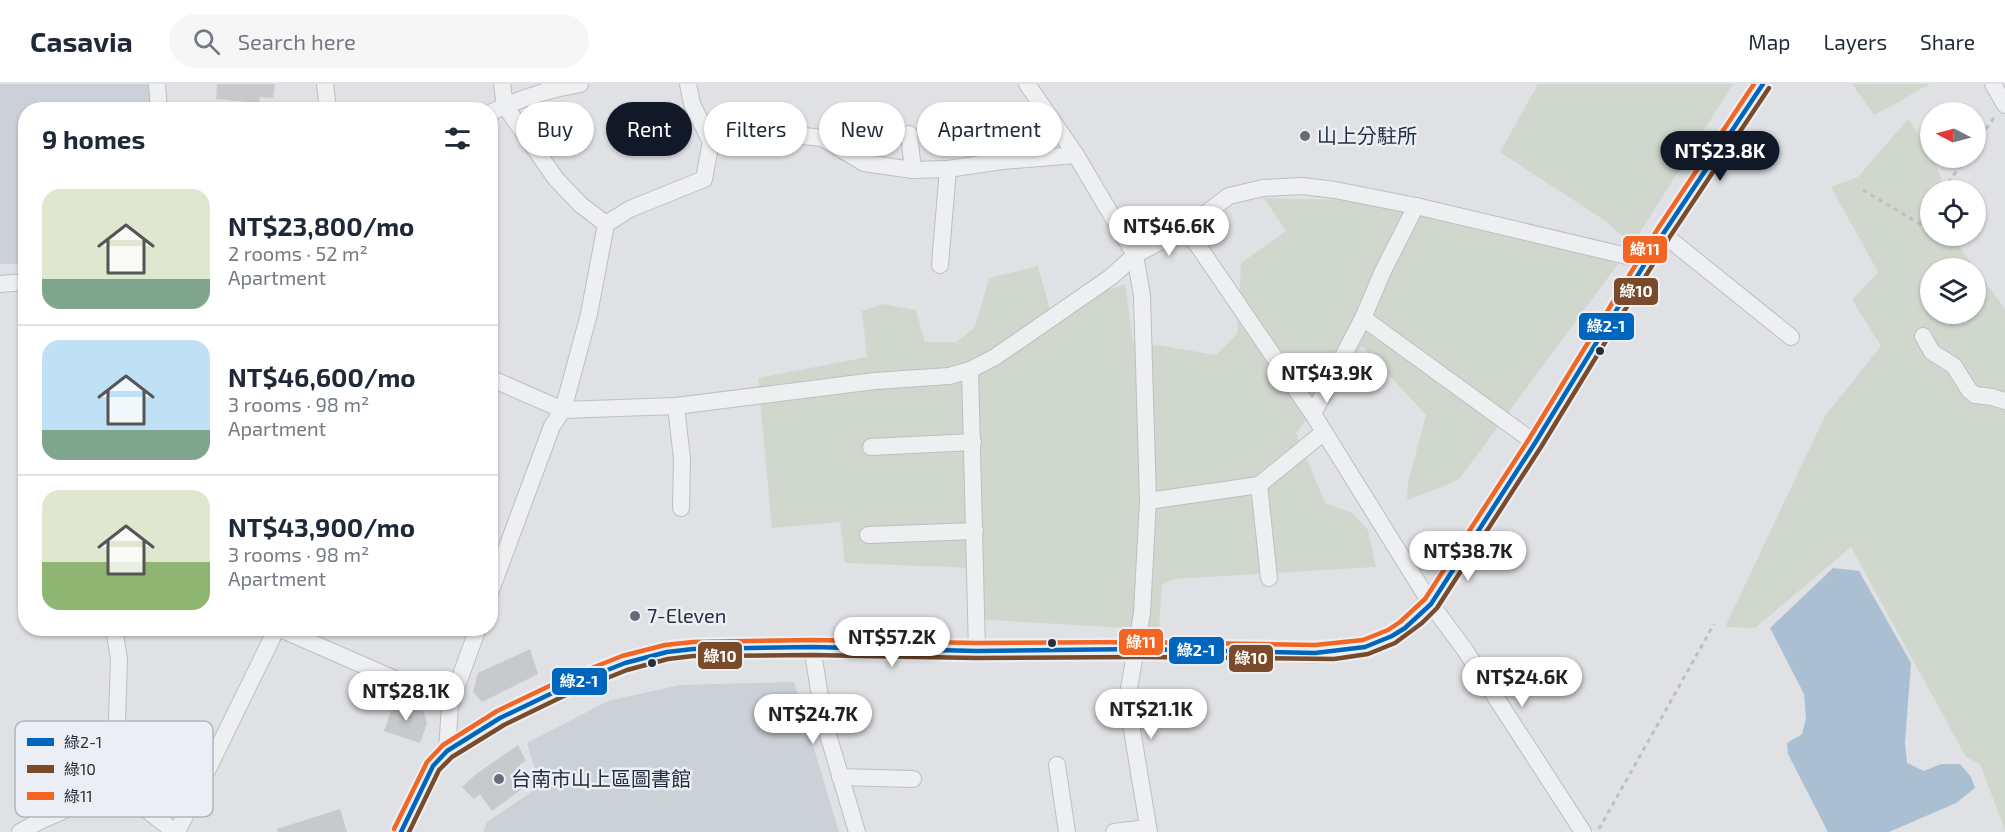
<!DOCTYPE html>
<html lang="en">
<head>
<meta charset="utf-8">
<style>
  :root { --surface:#fff; --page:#f6f6f7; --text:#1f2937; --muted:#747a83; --line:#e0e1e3; --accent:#111827 }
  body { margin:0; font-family:"Exo 2","Noto Sans TC",sans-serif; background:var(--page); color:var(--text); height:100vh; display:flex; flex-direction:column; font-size:22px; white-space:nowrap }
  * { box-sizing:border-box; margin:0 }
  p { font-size:20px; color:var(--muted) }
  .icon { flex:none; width:33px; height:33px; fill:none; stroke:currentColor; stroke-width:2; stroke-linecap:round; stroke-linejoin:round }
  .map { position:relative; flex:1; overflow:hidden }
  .sheet { position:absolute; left:18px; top:18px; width:480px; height:534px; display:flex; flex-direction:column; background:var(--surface); border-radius:24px; box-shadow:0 2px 4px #0004 }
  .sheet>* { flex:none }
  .guide { position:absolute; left:516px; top:18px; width:570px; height:54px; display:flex; gap:12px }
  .needle { width:39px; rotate:276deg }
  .buttons { position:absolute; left:1920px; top:18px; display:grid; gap:12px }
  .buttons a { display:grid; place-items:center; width:66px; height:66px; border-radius:50%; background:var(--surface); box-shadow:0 2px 4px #0004; font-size:30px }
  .price { position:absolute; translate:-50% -51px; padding:0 14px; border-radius:21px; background:#fff; color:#222; font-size:20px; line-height:39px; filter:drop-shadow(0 2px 3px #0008) }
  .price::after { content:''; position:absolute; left:50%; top:36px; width:18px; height:14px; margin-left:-9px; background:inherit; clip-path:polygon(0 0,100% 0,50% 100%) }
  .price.on { background:var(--accent); color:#fff }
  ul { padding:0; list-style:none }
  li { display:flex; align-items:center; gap:18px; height:150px; padding:0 24px }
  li+li { border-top:2px solid var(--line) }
  li span { display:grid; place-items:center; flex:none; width:168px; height:120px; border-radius:18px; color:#555 }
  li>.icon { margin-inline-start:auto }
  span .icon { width:72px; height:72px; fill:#fffc; stroke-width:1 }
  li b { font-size:26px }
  h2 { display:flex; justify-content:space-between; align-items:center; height:72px; padding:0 24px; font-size:26px }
  .chip { padding:0 21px; border-radius:27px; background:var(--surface); box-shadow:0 2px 4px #0004; font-size:21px; line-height:54px }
  .chip.on { background:var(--accent); color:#fff }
  header { display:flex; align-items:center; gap:36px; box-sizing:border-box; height:84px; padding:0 30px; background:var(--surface); border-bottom:2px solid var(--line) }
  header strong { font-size:28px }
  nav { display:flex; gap:33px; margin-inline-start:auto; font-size:21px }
  .search { width:420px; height:54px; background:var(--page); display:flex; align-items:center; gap:15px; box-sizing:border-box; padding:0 21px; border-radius:33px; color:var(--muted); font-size:22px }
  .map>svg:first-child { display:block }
  .built { fill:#ccd1d8 }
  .green { fill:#d0d8ce }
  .water { fill:#aabfd1 }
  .building { fill:#c7c9cc }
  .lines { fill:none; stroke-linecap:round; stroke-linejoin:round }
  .minor-casing { stroke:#bdbfc2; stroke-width:18 }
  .major-casing { stroke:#bbbec2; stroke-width:21 }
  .path { stroke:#bebfc4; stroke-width:3; stroke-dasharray:4.5 4.5; stroke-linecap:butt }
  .minor { stroke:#eeeff1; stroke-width:16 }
  .major { stroke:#f3f4f5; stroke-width:20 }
  .bus-1-casing { stroke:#ebeff5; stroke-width:9 }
  .bus-2-casing { stroke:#ebeff5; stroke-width:9 }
  .bus-3-casing { stroke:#ebeff5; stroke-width:9 }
  .bus-1 { stroke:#0065bd; stroke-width:4.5 }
  .bus-2 { stroke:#7a4b2a; stroke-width:4.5 }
  .bus-3 { stroke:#f26522; stroke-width:4.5 }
  .poi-dot { fill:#666d78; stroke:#ebeff5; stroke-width:2 }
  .bus-dot { fill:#252f3e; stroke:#ebeff5; stroke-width:2 }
  .labels { text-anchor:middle; stroke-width:5; stroke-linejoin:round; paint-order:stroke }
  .poi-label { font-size:20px; fill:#252f3e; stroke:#ebeff5; text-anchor:start }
  .key { fill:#ebeff5; stroke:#b0b5be; stroke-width:1.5 }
  .key-label { font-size:16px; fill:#252f3e }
  .line-badge { stroke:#ebeff5; stroke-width:2 }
  .badge-label { font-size:16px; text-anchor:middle; font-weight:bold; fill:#fff }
</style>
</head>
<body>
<header>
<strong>Casavia</strong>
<div class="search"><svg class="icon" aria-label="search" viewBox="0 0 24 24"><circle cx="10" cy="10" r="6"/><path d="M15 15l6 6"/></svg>Search here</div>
<nav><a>Map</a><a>Layers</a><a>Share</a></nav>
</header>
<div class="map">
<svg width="2005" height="748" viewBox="0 0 2005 748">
  <rect width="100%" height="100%" fill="#dfe1e4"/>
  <g class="built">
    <path d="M0 0H150L152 25 26 26 25 180H0Z"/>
    <path d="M794 598 839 748H483L487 738 540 702 527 659 608 617 680 601Z"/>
  </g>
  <g class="green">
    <path d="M1538 0H1733L1632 161 1607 138 1500 68Z"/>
    <path d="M1852 0H1929L1897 19 1874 31Z"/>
    <path d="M1908 35C1924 58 1937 79 1945 106H1930V152H1954L1955 157 1975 184H1930V230H1976V185L2005 225V746L1980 680 1966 673 1851 463 1755 544 1725 543 1825 332 1881 262 1852 216 1878 188 1831 103 1858 93Z"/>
    <path d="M1264 114 1347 116 1596 167 1618 180 1460 394 1447 401 1407 416 1408 398 1426 331 1362 262 1296 349 1325 419 1352 429 1368 446 1376 483 1173 495 1162 501 1159 546 974 535 975 484 845 479 840 438 772 444 758 294 867 273 862 227 882 220 916 226 925 258H957L975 243 989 194 1038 182 1050 226 1125 200 1133 257 1216 271 1237 250 1241 179 1286 147Z"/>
  </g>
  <path class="water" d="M1833 484 1859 487 1911 579 1905 659 1907 679 1924 687 1941 680H1960L1971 693 1975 704 1956 719 1889 748H1828L1788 670 1787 659 1802 650 1806 635 1804 610 1770 544Z"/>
  <g class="building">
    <path d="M217 0H275L273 14 260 13 259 19 216 15Z"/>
    <path d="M530 565 538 590 482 618 473 608 478 589Z"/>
    <path d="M395 616 424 628 427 639 420 659 384 647Z"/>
    <path d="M518 661 526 677 519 681 530 699 492 727 480 710 474 715 462 703 475 691Z"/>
    <path d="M340 725 347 748H277V745Z"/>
  </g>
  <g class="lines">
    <defs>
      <g id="minor">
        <path d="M157 0 159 26"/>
        <path d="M325 0 328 26"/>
        <path d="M502 0 505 22 556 95 581 121 606 140"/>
        <path d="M1027 0 1076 71 1135 171 1142 212 1148 417 1142 529 1127 616 1149 748"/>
        <path d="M1993 0 2005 21"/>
        <path d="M490 29C518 15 549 5 580 0"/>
        <path d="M909 50 913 86"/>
        <path d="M711 58 804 52 822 54 864 79 913 86 948 85 1002 77 1076 71"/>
        <path d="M1186 144 1313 330 1431 520 1465 566 1583 748"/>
        <path d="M1663 150 1791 253"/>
        <path d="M940 181 948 85"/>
        <path d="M0 200 26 198"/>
        <path d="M1363 234 1535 359"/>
        <path d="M1923 252 1932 268 1954 282 1969 306 1975 311 1992 313 2005 317"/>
        <path d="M970 286 977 567"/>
        <path d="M490 294 563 326 589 230 606 140 630 125 704 95 711 58 692 20 688 0"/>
        <path d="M676 322 682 375 681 424"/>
        <path d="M1313 330 1363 234 1383 187 1416 122"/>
        <path d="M871 363 973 358"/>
        <path d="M1259 401 1269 494"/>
        <path d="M1148 417 1259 401 1324 348"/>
        <path d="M868 451 975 447"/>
        <path d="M490 509 552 342 563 326 676 322 875 297 949 292 970 286 995 273 1111 193 1135 171 1186 144 1229 112 1263 104 1302 102 1335 106 1416 122 1648 177"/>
        <path d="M114 544 119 575 116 668 134 716 175 748"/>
        <path d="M278 544 427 609 450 621"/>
        <path d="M812 563 824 637 857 748"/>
        <path d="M447 667 450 621 478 544"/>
        <path d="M1057 681 1067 748"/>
        <path d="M840 693 913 695"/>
        <path d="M20 748 40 737 88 716H134"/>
        <path d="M177 748 277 544"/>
        <path d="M1114 748 1148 744"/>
      </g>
      <path id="major" d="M401 748 433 682 447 667 500 634 567 602 625 579 667 568 693 565 812 563 977 567 1137 565 1315 569C1368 567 1394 559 1431 520L1535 359 1663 150 1763 0"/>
    </defs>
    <use href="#minor" class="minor-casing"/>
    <use href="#major" class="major-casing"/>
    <g class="path">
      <path d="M1976 60 1995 32"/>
      <path d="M1863 106 1920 140 1930 125"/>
      <path d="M1943 106 1966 74"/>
      <path d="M1599 745 1714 540"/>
    </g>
    <use href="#minor" class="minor"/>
    <use href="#major" class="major"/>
    <defs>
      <path id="bus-1" d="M401 748 433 682 447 667 500 634 567 602 625 579 667 568 693 565 812 563 977 567 1137 565 1315 569 1365 563 1392 552 1405 544 1431 520 1535 359 1663 150 1763 0"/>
      <path id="bus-2" d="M409 748 439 686 452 673 504 641 570 609 627 586 668 575 693 572 812 571 977 574 1137 573 1334 575 1368 570 1395 559 1422 539 1437 524 1541 363 1669 154 1769 4"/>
      <path id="bus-3" d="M394 745 427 678 443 661 497 627 564 595 622 572 665 561 693 558 812 556 977 559 1137 558 1315 561 1363 556 1388 546 1400 538 1425 515 1529 355 1657 146 1754 0"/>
    </defs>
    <use href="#bus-1" class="bus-1-casing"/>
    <use href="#bus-2" class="bus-2-casing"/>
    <use href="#bus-3" class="bus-3-casing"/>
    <use href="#bus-1" class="bus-1"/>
    <use href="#bus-2" class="bus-2"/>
    <use href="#bus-3" class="bus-3"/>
  </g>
  <g class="poi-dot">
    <circle cx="1305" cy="52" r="6"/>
    <circle cx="635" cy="532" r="6"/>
    <circle cx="499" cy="695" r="6"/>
  </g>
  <g class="bus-dot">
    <circle cx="1600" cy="267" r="5"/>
    <circle cx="1052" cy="559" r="5"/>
    <circle cx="652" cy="579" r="5"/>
  </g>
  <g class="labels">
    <g class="poi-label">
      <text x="1317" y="59">山上分駐所</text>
      <text x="647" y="539">7-Eleven</text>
      <text x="511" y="702">台南市山上區圖書館</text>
    </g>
  </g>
  <rect x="15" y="637" width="198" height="96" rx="9" class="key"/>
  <rect x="27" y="654" width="27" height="8" fill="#0065bd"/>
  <rect x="27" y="681" width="27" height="8" fill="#7a4b2a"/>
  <rect x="27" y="708" width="27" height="8" fill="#f26522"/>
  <g class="key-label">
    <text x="64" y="664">綠2-1</text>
    <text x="64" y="691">綠10</text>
    <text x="64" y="718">綠11</text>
  </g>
  <g class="line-badge">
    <rect x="1622" y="151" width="46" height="29" rx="6" fill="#f26522"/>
    <rect x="1613" y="193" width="46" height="29" rx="6" fill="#7a4b2a"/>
    <rect x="1578" y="228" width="57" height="29" rx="6" fill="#0065bd"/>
    <rect x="1118" y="544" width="46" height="28" rx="6" fill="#f26522"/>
    <rect x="1168" y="552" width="57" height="29" rx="6" fill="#0065bd"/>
    <rect x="697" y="557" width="46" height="29" rx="6" fill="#7a4b2a"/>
    <rect x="1228" y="560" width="46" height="29" rx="6" fill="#7a4b2a"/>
    <rect x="551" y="583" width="57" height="29" rx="6" fill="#0065bd"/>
  </g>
  <g class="badge-label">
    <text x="1645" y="171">綠11</text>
    <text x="1636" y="213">綠10</text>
    <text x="1606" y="248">綠2-1</text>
    <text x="1141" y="564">綠11</text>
    <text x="1196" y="572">綠2-1</text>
    <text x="720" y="578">綠10</text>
    <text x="1251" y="580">綠10</text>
    <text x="579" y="603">綠2-1</text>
  </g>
</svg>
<div class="buttons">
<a><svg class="needle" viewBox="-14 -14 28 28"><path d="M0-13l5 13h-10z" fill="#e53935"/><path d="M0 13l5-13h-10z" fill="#747a83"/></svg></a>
<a><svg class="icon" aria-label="locate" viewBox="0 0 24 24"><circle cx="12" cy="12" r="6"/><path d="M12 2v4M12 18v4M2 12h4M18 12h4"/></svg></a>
<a><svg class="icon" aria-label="layers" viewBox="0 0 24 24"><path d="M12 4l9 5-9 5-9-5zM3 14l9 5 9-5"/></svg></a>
</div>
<b class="price on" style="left:1720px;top:98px">NT$23.8K</b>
<b class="price" style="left:1169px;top:173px">NT$46.6K</b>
<b class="price" style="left:1327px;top:320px">NT$43.9K</b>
<b class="price" style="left:1468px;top:498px">NT$38.7K</b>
<b class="price" style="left:892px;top:584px">NT$57.2K</b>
<b class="price" style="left:1522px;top:624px">NT$24.6K</b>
<b class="price" style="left:406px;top:638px">NT$28.1K</b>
<b class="price" style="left:1151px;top:656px">NT$21.1K</b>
<b class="price" style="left:813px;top:661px">NT$24.7K</b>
<div class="guide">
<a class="chip">Buy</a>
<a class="chip on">Rent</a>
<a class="chip">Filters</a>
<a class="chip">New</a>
<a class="chip">Apartment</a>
</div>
<section class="sheet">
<h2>9 homes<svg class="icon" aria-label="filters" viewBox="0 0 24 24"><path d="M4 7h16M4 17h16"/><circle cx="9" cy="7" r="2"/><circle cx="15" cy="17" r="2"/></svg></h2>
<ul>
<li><span style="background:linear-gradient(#dfe7d0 75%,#7fa58c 0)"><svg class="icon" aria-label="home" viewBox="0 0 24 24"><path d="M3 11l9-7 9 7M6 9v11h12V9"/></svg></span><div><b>NT$23,800/mo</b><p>2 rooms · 52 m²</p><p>Apartment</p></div></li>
<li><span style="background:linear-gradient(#bfe0f5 75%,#7fa58c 0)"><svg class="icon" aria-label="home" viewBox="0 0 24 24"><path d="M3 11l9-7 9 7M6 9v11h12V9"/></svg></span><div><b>NT$46,600/mo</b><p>3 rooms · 98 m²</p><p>Apartment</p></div></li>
<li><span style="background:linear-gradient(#dfe7d0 60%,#8fb573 0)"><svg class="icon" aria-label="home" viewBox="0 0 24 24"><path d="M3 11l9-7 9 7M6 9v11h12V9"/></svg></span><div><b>NT$43,900/mo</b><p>3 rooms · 98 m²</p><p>Apartment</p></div></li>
</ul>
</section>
</div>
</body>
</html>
